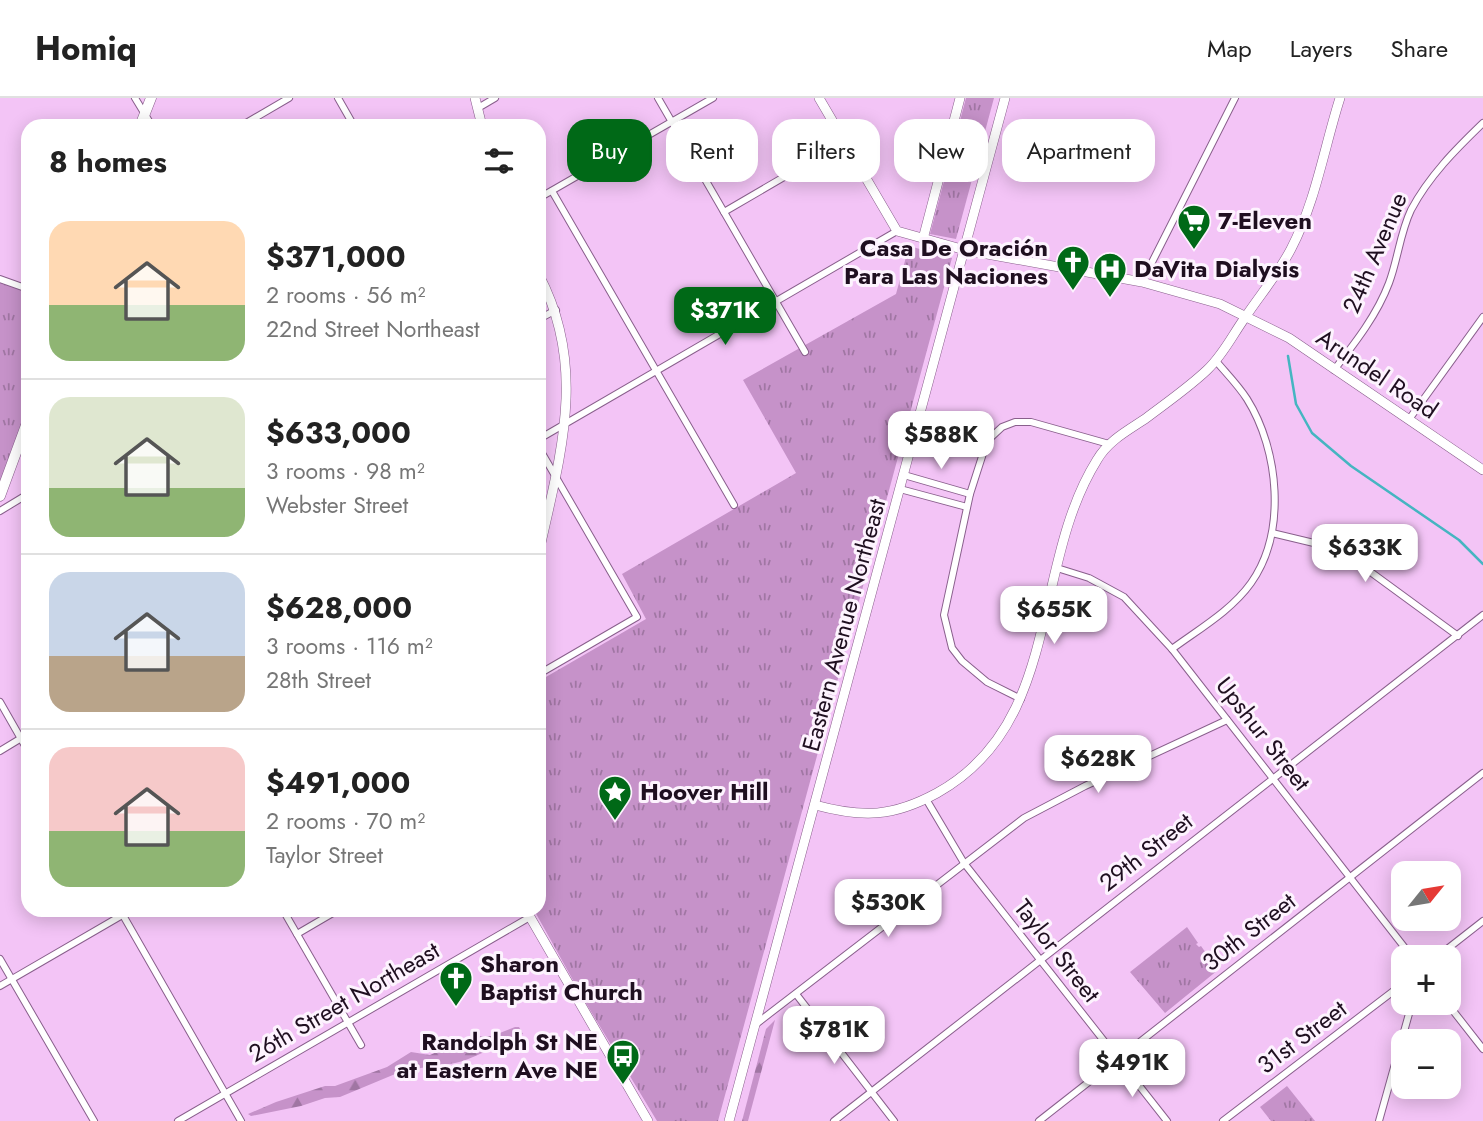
<!DOCTYPE html>
<html lang="en">
<head>
<meta charset="utf-8">
<style>
  :root { --surface:#fff; --page:#f2f2f2; --text:#222; --muted:#767676; --line:#e0e0e0; --accent:#006917 }
  body { margin:0; font-family:Jost,sans-serif; background:var(--page); color:var(--text); height:100vh; display:flex; flex-direction:column; font-size:26px; white-space:nowrap }
  * { box-sizing:border-box; margin:0 }
  p { font-size:23px; color:var(--muted) }
  .icon { flex:none; width:38px; height:38px; fill:none; stroke:currentColor; stroke-width:2; stroke-linecap:round; stroke-linejoin:round }
  .map { position:relative; flex:1; overflow:hidden }
  .drawer { position:absolute; left:21px; top:21px; width:525px; height:798px; display:flex; flex-direction:column; background:var(--surface); border-radius:21px; box-shadow:0 4px 18px #0003 }
  .drawer>* { flex:none }
  .guide { position:absolute; left:567px; top:21px; width:665px; height:63px; display:flex; gap:14px }
  .needle { width:46px; rotate:60deg }
  .fabs { position:absolute; left:1391px; top:763px; display:grid; gap:14px }
  .fabs a { display:grid; place-items:center; width:70px; height:70px; border-radius:14px; background:var(--surface); box-shadow:0 4px 18px #0003; font-size:35px }
  .price { position:absolute; translate:-50% -60px; padding:0 16px; border-radius:14px; background:#fff; color:#222; font-size:23px; line-height:46px; filter:drop-shadow(0 2px 4px #0008) }
  .price::after { content:''; position:absolute; left:50%; top:42px; width:21px; height:16px; margin-left:-10px; background:inherit; clip-path:polygon(0 0,100% 0,50% 100%) }
  .price.active { background:var(--accent); color:#fff }
  ul { padding:0; list-style:none }
  li { display:flex; align-items:center; gap:21px; height:175px; padding:0 28px }
  li+li { border-top:2px solid var(--line) }
  li span { display:grid; place-items:center; flex:none; width:196px; height:140px; border-radius:21px; color:#555 }
  li>.icon { margin-inline-start:auto }
  span .icon { width:84px; height:84px; fill:#fffc; stroke-width:1 }
  li b { font-size:30px }
  h2 { display:flex; justify-content:space-between; align-items:center; height:84px; padding:0 28px; font-size:30px }
  .pill { padding:0 24px; border-radius:21px; background:var(--surface); box-shadow:0 4px 18px #0003; font-size:24px; line-height:63px }
  .pill.active { background:var(--accent); color:#fff }
  header { display:flex; align-items:center; gap:42px; box-sizing:border-box; height:98px; padding:0 35px; background:var(--surface); border-bottom:2px solid var(--line) }
  header strong { font-size:33px }
  nav { display:flex; gap:38px; margin-inline-start:auto; font-size:24px }
  .map>svg:first-child { display:block }
  .forest { fill:url(#forest-firs) }
  .park { fill:url(#park-tufts) }
  .lines { fill:none; stroke-linecap:round; stroke-linejoin:round }
  .stream { stroke:#45b5c1; stroke-width:2.5 }
  .street-casing { stroke:#895f8c; stroke-width:8 }
  .secondary-casing { stroke:#895f8c; stroke-width:10 }
  .primary-casing { stroke:#895f8c; stroke-width:11 }
  .street { stroke:#fff; stroke-width:6 }
  .secondary { stroke:#fff; stroke-width:9 }
  .primary { stroke:#fff; stroke-width:10 }
  .labels { text-anchor:middle; stroke-width:6; stroke-linejoin:round; paint-order:stroke }
  .poi-label { font-size:24px; font-weight:bold; fill:#1f0f20; stroke:#fdf3fe; text-anchor:start }
  .street-label { font-size:24px; fill:#1f0f20; stroke:#fdf3fe }
</style>
</head>
<body>
<header>
<strong>Homiq</strong>
<nav><a>Map</a><a>Layers</a><a>Share</a></nav>
</header>
<div class="map">
<svg width="1483" height="1023" viewBox="0 0 1483 1023">
  <defs>
    <pattern id="forest-firs" width="22" height="20" patternUnits="userSpaceOnUse" patternTransform="scale(1.75)"><rect width="22" height="20" fill="#c692c9"/><path d="M5 1l3.5 6h-7zM16 11l3.5 6h-7z" fill="#a076a3"/></pattern>
    <pattern id="park-tufts" width="24" height="20" patternUnits="userSpaceOnUse" patternTransform="scale(1.75)"><rect width="24" height="20" fill="#c692c9"/><path d="M3 7l-1-3M5 7V3M7 7l1-3M15 17l-1-3M17 17v-4M19 17l1-3" fill="none" stroke="#a076a3"/></pattern>
  </defs>
  <rect width="100%" height="100%" fill="#f3c4f6"/>
  <g class="forest">
    <path d="M775 922 748 1023H742L766 931Z"/>
    <path d="M515 929H519L523 936C501 944 463 969 442 966L400 974 340 999 325 1000 301 1008 251 1018 248 1016 276 1004 325 988H335L387 969 411 954 430 957 472 938H492Z"/>
  </g>
  <g class="park">
    <path d="M966 0H994L956 141 930 136Z"/>
    <path d="M909 148 952 160 718 1023H657L584 902 534 812H539V583L646 521 622 476 796 375 743 282 896 196Z"/>
    <path d="M0 180 28 191V323L0 398Z"/>
    <path d="M1187 829 1198 845 1196 846 1199 849 1201 848 1218 872 1165 915 1130 874Z"/>
    <path d="M1287 988 1315 1023H1271L1260 1009Z"/>
  </g>
  <g class="lines">
    <path class="stream" d="M1288 258 1296 306 1312 335 1351 368 1459 442 1483 466"/>
    <defs>
      <g id="street">
        <path d="M135 0 152 28"/>
        <path d="M338 0 354 28"/>
        <path d="M658 0 805 254"/>
        <path d="M478 10 495 0"/>
        <path d="M241 28 289 0"/>
        <path d="M552 93 734 407"/>
        <path d="M539 100 713 0"/>
        <path d="M724 114 844 44"/>
        <path d="M0 181 28 191"/>
        <path d="M1142 184 1235 0"/>
        <path d="M539 221 556 212"/>
        <path d="M1334 272C1355 245 1377 217 1389 185 1398 161 1400 135 1411 112 1429 78 1456 51 1483 25"/>
        <path d="M1410 320 1483 219"/>
        <path d="M539 341 897 133"/>
        <path d="M539 350 637 519 539 576"/>
        <path d="M904 377 970 396"/>
        <path d="M900 391 967 409"/>
        <path d="M0 413 28 396"/>
        <path d="M1272 435 1318 446 1346 456 1458 538"/>
        <path d="M1057 470 1089 480 1124 499 1172 551 1412 859"/>
        <path d="M1172 551C1199 531 1231 513 1251 485 1287 434 1279 352 1247 301 1238 287 1226 275 1216 263"/>
        <path d="M1021 601 987 584 962 563 952 550 944 517 970 396 987 343 1002 329 1015 324H1031L1109 346"/>
        <path d="M0 604 28 653"/>
        <path d="M0 653 28 636"/>
        <path d="M926 701 964 765 1167 1023"/>
        <path d="M120 812 241 1023"/>
        <path d="M283 812 361 947"/>
        <path d="M297 836 338 812"/>
        <path d="M1437 859 1483 823"/>
        <path d="M0 861 94 1023"/>
        <path d="M0 888 131 812"/>
        <path d="M796 896 894 1023"/>
        <path d="M1447 905 1483 951"/>
        <path d="M756 926 1024 720 1085 688 1227 622"/>
        <path d="M178 1023 530 819"/>
        <path d="M834 1023 1483 517"/>
        <path d="M1039 1023 1483 675"/>
        <path d="M1223 1023 1404 885"/>
        <path d="M1379 1023 1412 905"/>
      </g>
      <g id="secondary">
        <path d="M475 0 482 28"/>
        <path d="M819 0 897 133 965 152 1142 184 1220 206 1289 240 1483 372"/>
        <path d="M923 141 960 0"/>
        <path d="M539 177C588 270 560 358 539 454"/>
        <path d="M815 707C863 720 893 719 937 695 1063 625 1030 469 1097 362 1108 343 1127 333 1145 321 1166 305 1188 290 1207 272 1223 257 1232 238 1244 221 1260 197 1278 176 1291 151 1316 103 1324 50 1340 0"/>
        <path d="M526 812 648 1023"/>
        <path d="M729 1023 1005 0"/>
      </g>
      <g id="primary">
        <path d="M140 28 151 0"/>
        <path d="M0 398 28 322"/>
      </g>
    </defs>
    <use href="#street" class="street-casing"/>
    <use href="#secondary" class="secondary-casing"/>
    <use href="#primary" class="primary-casing"/>
    <use href="#street" class="street"/>
    <use href="#secondary" class="secondary"/>
    <use href="#primary" class="primary"/>
  </g>
  <defs>
    <symbol id="supermarket-pin" viewBox="-11 -11 22 30"><path d="M0 17L-7.5 6A9.5 9.5 0 1 1 7.5 6Z" fill="#006917" stroke="#fdf3fe"/><path d="M-6-5.5h2.5l.6 2H6L4.5 2H-2.5L-4.4-4H-6ZM-1.5 3.2a1.3 1.3 0 1 0 .1 0ZM3 3.2a1.3 1.3 0 1 0 .1 0Z" fill="#fff"/></symbol>
    <symbol id="church-pin" viewBox="-11 -11 22 30"><path d="M0 17L-7.5 6A9.5 9.5 0 1 1 7.5 6Z" fill="#006917" stroke="#fdf3fe"/><path d="M-1.2-6h2.4v3.5h3.3v2.4h-3.3V6h-2.4V-.1h-3.3v-2.4h3.3Z" fill="#fff"/></symbol>
    <symbol id="hospital-pin" viewBox="-11 -11 22 30"><path d="M0 17L-7.5 6A9.5 9.5 0 1 1 7.5 6Z" fill="#006917" stroke="#fdf3fe"/><path d="M-5-5h3v3.5h4V-5h3V5h-3V1.5h-4V5h-3Z" fill="#fff"/></symbol>
    <symbol id="sight-pin" viewBox="-11 -11 22 30"><path d="M0 17L-7.5 6A9.5 9.5 0 1 1 7.5 6Z" fill="#006917" stroke="#fdf3fe"/><path d="M0-6L1.8-2.2L6-1.7L2.9 1.2L3.7 5.4L0 3.3L-3.7 5.4L-2.9 1.2L-6-1.7L-1.8-2.2Z" fill="#fff"/></symbol>
    <symbol id="bus-pin" viewBox="-11 -11 22 30"><path d="M0 17L-7.5 6A9.5 9.5 0 1 1 7.5 6Z" fill="#006917" stroke="#fdf3fe"/><path d="M-5-6H5V4H4V6H2V4H-2V6H-4V4H-5ZM-3.5-4V0h7V-4ZM-3.5 1.2v1.5H-2V1.2ZM2 1.2v1.5H3.5V1.2Z" fill="#fff"/></symbol>
  </defs>
  <g fill-rule="evenodd">
    <use href="#supermarket-pin" x="1175" y="104" width="38" height="52"/>
    <use href="#church-pin" x="1054" y="145" width="38" height="52"/>
    <use href="#hospital-pin" x="1091" y="152" width="38" height="52"/>
    <use href="#sight-pin" x="596" y="675" width="38" height="52"/>
    <use href="#church-pin" x="437" y="861" width="38" height="52"/>
    <use href="#bus-pin" x="604" y="939" width="38" height="52"/>
  </g>
  <g class="labels">
    <g class="poi-label">
      <text x="1218" y="131">7-Eleven</text>
      <text x="1048" y="158" text-anchor="end">Casa De Oración<tspan x="1048" dy="28">Para Las Naciones</tspan></text>
      <text x="1134" y="179">DaVita Dialysis</text>
      <text x="640" y="702">Hoover Hill</text>
      <text x="480" y="874">Sharon<tspan x="480" dy="28">Baptist Church</tspan></text>
      <text x="598" y="952" text-anchor="end">Randolph St NE<tspan x="598" dy="28">at Eastern Ave NE</tspan></text>
    </g>
    <g class="street-label">
      <text transform="translate(1375 155) rotate(-67)" y="8">24th Avenue</text>
      <text transform="translate(1377 276) rotate(34)" y="8">Arundel Road</text>
      <text transform="translate(844 527) rotate(-75)" y="8">Eastern Avenue Northeast</text>
      <text transform="translate(1263 636) rotate(52)" y="8">Upshur Street</text>
      <text transform="translate(1146 754) rotate(-38)" y="8">29th Street</text>
      <text transform="translate(1249 834) rotate(-38)" y="8">30th Street</text>
      <text transform="translate(1057 853) rotate(52)" y="8">Taylor Street</text>
      <text transform="translate(344 904) rotate(-30)" y="8">26th Street Northeast</text>
      <text transform="translate(1302 939) rotate(-37)" y="8">31st Street</text>
    </g>
  </g>
</svg>
<div class="fabs">
<a><svg class="needle" viewBox="-14 -14 28 28"><path d="M0-13l5 13h-10z" fill="#e53935"/><path d="M0 13l5-13h-10z" fill="#767676"/></svg></a>
<a>+</a>
<a>−</a>
</div>
<b class="price active" style="left:725px;top:249px">$371K</b>
<b class="price" style="left:941px;top:373px">$588K</b>
<b class="price" style="left:1365px;top:486px">$633K</b>
<b class="price" style="left:1054px;top:548px">$655K</b>
<b class="price" style="left:1098px;top:697px">$628K</b>
<b class="price" style="left:888px;top:841px">$530K</b>
<b class="price" style="left:834px;top:968px">$781K</b>
<b class="price" style="left:1132px;top:1001px">$491K</b>
<div class="guide">
<a class="pill active">Buy</a>
<a class="pill">Rent</a>
<a class="pill">Filters</a>
<a class="pill">New</a>
<a class="pill">Apartment</a>
</div>
<section class="drawer">
<h2>8 homes<svg class="icon" aria-label="filters" viewBox="0 0 24 24"><path d="M4 7h16M4 17h16"/><circle cx="9" cy="7" r="2"/><circle cx="15" cy="17" r="2"/></svg></h2>
<ul>
<li><span style="background:linear-gradient(#ffd9b3 60%,#8fb573 0)"><svg class="icon" aria-label="home" viewBox="0 0 24 24"><path d="M3 11l9-7 9 7M6 9v11h12V9"/></svg></span><div><b>$371,000</b><p>2 rooms · 56 m²</p><p>22nd Street Northeast</p></div></li>
<li><span style="background:linear-gradient(#dfe7d0 65%,#8fb573 0)"><svg class="icon" aria-label="home" viewBox="0 0 24 24"><path d="M3 11l9-7 9 7M6 9v11h12V9"/></svg></span><div><b>$633,000</b><p>3 rooms · 98 m²</p><p>Webster Street</p></div></li>
<li><span style="background:linear-gradient(#c9d6e8 60%,#b9a48a 0)"><svg class="icon" aria-label="home" viewBox="0 0 24 24"><path d="M3 11l9-7 9 7M6 9v11h12V9"/></svg></span><div><b>$628,000</b><p>3 rooms · 116 m²</p><p>28th Street</p></div></li>
<li><span style="background:linear-gradient(#f6c9c9 60%,#8fb573 0)"><svg class="icon" aria-label="home" viewBox="0 0 24 24"><path d="M3 11l9-7 9 7M6 9v11h12V9"/></svg></span><div><b>$491,000</b><p>2 rooms · 70 m²</p><p>Taylor Street</p></div></li>
</ul>
</section>
</div>
</body>
</html>
